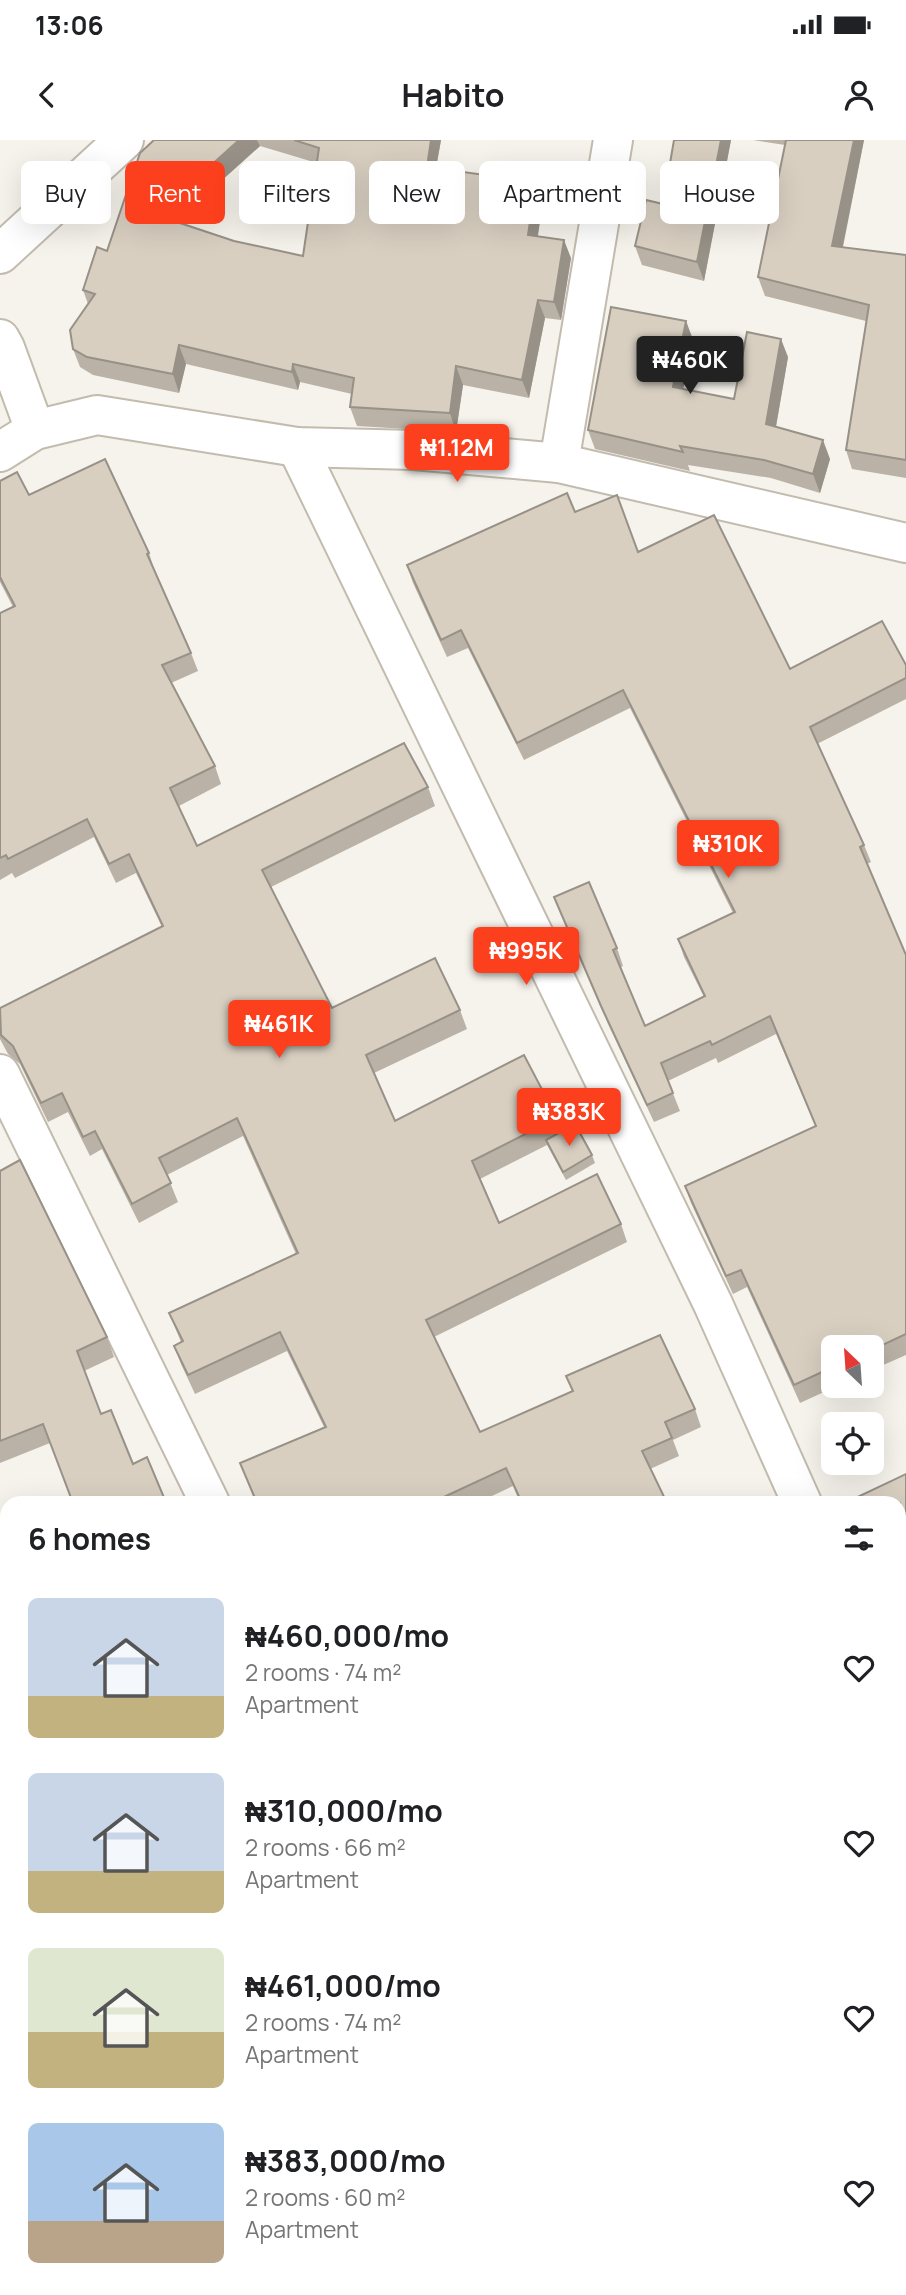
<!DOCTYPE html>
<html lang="en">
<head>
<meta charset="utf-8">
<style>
  :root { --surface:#fff; --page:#f2f2f2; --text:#202124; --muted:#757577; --accent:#fc3f1d }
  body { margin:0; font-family:Manrope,sans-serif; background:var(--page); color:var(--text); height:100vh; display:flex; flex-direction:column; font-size:26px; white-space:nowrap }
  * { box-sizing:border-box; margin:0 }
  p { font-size:23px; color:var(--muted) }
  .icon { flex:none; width:38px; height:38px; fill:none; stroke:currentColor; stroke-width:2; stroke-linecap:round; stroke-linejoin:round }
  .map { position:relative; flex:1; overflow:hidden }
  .sheet { position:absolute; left:0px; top:1356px; width:906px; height:800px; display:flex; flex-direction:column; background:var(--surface); border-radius:21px 21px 0 0; box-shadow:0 7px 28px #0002 }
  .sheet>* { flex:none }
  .banner { position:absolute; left:21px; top:21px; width:864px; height:63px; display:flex; gap:14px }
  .needle { width:46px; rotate:335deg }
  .controls { position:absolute; left:821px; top:1195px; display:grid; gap:14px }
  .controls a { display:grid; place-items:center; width:63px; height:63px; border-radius:10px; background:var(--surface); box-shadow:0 7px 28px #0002; font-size:35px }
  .price { position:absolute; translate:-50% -60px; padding:0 16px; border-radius:7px; background:var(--accent); color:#fff; font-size:23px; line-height:46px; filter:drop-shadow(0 2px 4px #0008) }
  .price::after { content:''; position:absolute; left:50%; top:42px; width:21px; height:16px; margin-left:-10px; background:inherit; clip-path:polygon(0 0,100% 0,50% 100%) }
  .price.selected { background:#222; color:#fff }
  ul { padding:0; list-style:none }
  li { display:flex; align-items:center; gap:21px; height:175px; padding:0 28px }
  li span { display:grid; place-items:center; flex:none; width:196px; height:140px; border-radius:10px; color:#555 }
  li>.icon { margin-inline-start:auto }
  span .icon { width:84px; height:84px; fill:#fffc; stroke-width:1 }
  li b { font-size:30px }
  h2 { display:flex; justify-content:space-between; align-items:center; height:84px; padding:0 28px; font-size:30px }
  .pill { padding:0 24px; border-radius:10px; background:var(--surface); box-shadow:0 7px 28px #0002; font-size:24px; line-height:63px }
  .pill.selected { background:var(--accent); color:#fff }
  .status { display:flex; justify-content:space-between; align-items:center; height:49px; padding:0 35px; background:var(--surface); direction:ltr }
  .status svg { height:19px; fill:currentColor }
  header { display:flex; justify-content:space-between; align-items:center; height:91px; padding:0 28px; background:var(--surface); font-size:32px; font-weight:700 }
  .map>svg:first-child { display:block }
  .green { fill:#d2eab5 }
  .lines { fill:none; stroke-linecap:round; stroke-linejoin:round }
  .minor-casing { stroke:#c2bbae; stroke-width:42 }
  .minor { stroke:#fff; stroke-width:38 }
  .wall { fill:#bab2a6; fill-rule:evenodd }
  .shaded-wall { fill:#979187 }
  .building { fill:#d8cfc1; stroke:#979187; stroke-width:2 }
</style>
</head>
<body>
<div class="status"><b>13:06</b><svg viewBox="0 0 49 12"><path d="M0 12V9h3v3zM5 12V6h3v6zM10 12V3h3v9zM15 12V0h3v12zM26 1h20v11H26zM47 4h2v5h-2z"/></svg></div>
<header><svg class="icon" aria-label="back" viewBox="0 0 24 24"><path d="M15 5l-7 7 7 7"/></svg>Habito<svg class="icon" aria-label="person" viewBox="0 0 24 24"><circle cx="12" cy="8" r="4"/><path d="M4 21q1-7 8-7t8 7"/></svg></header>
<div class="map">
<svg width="906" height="2155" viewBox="0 0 906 2155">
  <rect width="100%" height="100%" fill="#f6f3ec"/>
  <g class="green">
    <path d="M0 1742 7 1743V1783L0 1785Z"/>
    <path d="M906 1758V1968L900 1971V1760Z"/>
    <path d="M279 2149H519L506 2155H283Z"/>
  </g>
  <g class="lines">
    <defs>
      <g id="minor">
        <path d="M0 114 124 0"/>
        <path d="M0 199 5 208 35 290"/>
        <path d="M297 307 713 1164 802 1363"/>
        <path d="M0 312 35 290 97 275 297 307 414 310 559 323 906 403"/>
        <path d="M559 323 613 0"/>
        <path d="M0 934 210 1363"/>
        <path d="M0 2080 7 2096"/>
        <path d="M31 2149 34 2155"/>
        <path d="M807 2149 810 2155"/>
      </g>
    </defs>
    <use href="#minor" class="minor-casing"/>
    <use href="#minor" class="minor"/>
  </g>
  <g class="wall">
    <path d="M154 0H441L436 28 543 61 538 96 571 118 561 180 545 178 529 258 463 245 456 292 357 286 350 267 352 254 300 242 298 250 186 224 179 253 93 235 80 227 73 209 88 164 83 150 107 111ZM260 6 317 23 303 116 234 101 176 82Z"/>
    <path d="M674 0H731L704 141 642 125 635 106 663 64Z"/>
    <path d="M753 0H864L843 107 906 115V338L852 329 846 310 866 181 765 156 758 137 785 5Z"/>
    <path d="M686 181 693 200 683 249 734 259 788 217 776 287 830 319 820 353 771 338 688 325 690 331 595 309 588 290Z"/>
    <path d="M0 341 149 413 155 432 191 513 198 531 171 543 215 626 221 644 179 666 197 706 428 647 435 666 271 747 332 868 460 870 467 889 374 933 395 981 557 978 561 991 592 1015 595 1023 566 1040 547 1005 480 1039 499 1083 621 1084 627 1102 434 1197 480 1292 572 1251 566 1236 695 1269 701 1287 673 1300 679 1316 650 1329 667 1363H520L513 1346 477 1363H256L240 1323 324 1287 287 1211 195 1254 181 1224 174 1206 181 1202 169 1173 296 1114 243 996 167 1035 178 1062 139 1083 102 1009 90 1016 68 972 48 982 20 924 8 914 0 899V868L162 787 136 733 116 743 94 697 15 738 12 733 0 740V473L13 467 0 442Z"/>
    <path d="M575 372 638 412 790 529 906 525V559L817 604 864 705 871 722 867 724 906 815V1215L872 1230V1208H833V1246H837L800 1263 747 1147 733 1154 691 1063 685 1046 816 987 776 894 718 923 716 918 668 941 680 971 654 982 608 884 561 775 554 757 617 808 623 826 621 827 645 886 704 857 684 817 678 799 733 773 630 568 524 620 468 508 447 517 413 443 407 425Z"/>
    <path d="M0 1031 107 1197 114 1217 84 1231 101 1274 133 1324 147 1317 166 1363H73L50 1303 0 1323Z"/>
    <path d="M906 1334V1476L900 1479V1363Z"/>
    <path d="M7 1504V1572L0 1560V1508Z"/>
    <path d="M7 1809V1912L0 1915V1813Z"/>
    <path d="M7 1974V2023L0 2009V1978Z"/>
    <path d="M342 2149H352L344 2153Z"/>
  </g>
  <g class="shaded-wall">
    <path d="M239 0H257L260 6 162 94 156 75Z"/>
    <path d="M431 0H441L433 45 427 27Z"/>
    <path d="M721 0H731L704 141 697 122Z"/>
    <path d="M854 0H864L839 125 832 106Z"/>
    <path d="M536 42 543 61 535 113 528 95Z"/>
    <path d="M564 100 571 118 561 180 554 162Z"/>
    <path d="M538 160 545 178 529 258 522 240Z"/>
    <path d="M686 181 693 200 680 265 673 247Z"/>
    <path d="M781 199 788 217 773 303 766 284Z"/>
    <path d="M179 205 186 224 179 253 173 234Z"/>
    <path d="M293 224 300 242 298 250 292 232Z"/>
    <path d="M456 226 463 245 456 292 450 273Z"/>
    <path d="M823 300 830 319 820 353 813 334Z"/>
    <path d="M7 2114V2144L2 2127Z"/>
  </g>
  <g class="building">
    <path d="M154 0H239L156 75 234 101 303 116 319 8 294 0H431L427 27 536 42 528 95 564 100 554 162 538 160 522 240 456 226 450 273 350 267 354 238 293 224 292 232 179 205 173 234 87 217 73 209 70 190 95 154 83 150 97 107 107 111 140 13Z"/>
    <path d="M674 0H721L697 122 635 106 646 60 663 64Z"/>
    <path d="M786 0H854L832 106 906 115V320L846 310 869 165 758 137Z"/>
    <path d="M611 167 686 181 673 247 734 259 747 192 781 199 766 284 823 300 813 334 764 320 680 306 683 312 588 290Z"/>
    <path d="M105 319 149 413 147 414 191 513 162 525 215 626 170 648 197 706 404 603 428 647 262 730 332 868 435 818 460 870 366 915 395 981 524 915 557 978 472 1021 499 1083 597 1034 621 1084 426 1180 480 1292 573 1251 566 1236 660 1195 695 1269 665 1282 672 1298 642 1311 667 1363H522L506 1328 431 1363H257L240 1323 326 1287 280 1192 188 1235 174 1206 183 1201 169 1173 298 1113 237 978 159 1018 171 1043 132 1064 95 991 83 997 62 953 41 963 13 906 1 895 0 868 163 786 129 714 109 724 87 679 8 719 6 715 0 718V473L15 466 0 437V341L17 332 29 355Z"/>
    <path d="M567 353 575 372 617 355 638 412 714 375 790 529 882 481 906 525V538L810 587 864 705 860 707 906 815V1194L872 1210V1208H833V1227L794 1245 741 1130 726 1136 685 1046 816 986 770 876 712 905 710 901 661 923 673 953 647 965 601 866 554 757 589 742 617 808 613 810 645 886 705 856 678 799 735 772 623 550 517 603 461 490 441 500 407 425Z"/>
    <path d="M575 984 592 1015 563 1032 546 1000Z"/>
    <path d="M20 1020 107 1197 77 1211 101 1274 111 1270 133 1324 147 1317 165 1360 158 1363H73L43 1284 0 1301V1031Z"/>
    <path d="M906 1334V1455L900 1458V1363H845Z"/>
    <path d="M761 1358 763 1363H749Z"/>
    <path d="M7 1504V1567L0 1554V1508Z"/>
    <path d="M7 1809V1888L0 1891V1813Z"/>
    <path d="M7 1974V2018L0 2004V1978Z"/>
    <path d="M7 2095V2114L2 2127 7 2144V2149H11L15 2153 23 2155H0V2096Z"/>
    <path d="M41 2149H197L200 2155H30L37 2153Z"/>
    <path d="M528 2149H590L592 2155H528L530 2154Z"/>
  </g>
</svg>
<div class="controls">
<a><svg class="needle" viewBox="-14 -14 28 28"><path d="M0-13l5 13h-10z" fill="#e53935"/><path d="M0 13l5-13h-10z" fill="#757577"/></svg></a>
<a><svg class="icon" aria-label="locate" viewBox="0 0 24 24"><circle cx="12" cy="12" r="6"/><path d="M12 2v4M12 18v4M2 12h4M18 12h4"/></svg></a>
</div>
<b class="price selected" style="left:690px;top:256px">₦460K</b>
<b class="price" style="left:457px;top:344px">₦1.12M</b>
<b class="price" style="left:728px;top:740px">₦310K</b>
<b class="price" style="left:526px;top:847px">₦995K</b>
<b class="price" style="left:279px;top:920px">₦461K</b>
<b class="price" style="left:569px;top:1008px">₦383K</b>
<div class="banner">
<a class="pill">Buy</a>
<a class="pill selected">Rent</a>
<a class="pill">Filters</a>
<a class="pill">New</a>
<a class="pill">Apartment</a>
<a class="pill">House</a>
</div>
<section class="sheet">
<h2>6 homes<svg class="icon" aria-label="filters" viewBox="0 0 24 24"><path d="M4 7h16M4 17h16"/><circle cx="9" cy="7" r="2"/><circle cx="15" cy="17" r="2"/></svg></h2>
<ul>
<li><span style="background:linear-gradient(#c9d6e8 70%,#c2b280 0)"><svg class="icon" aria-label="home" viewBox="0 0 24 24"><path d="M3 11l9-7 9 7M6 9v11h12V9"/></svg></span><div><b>₦460,000/mo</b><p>2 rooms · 74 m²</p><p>Apartment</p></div><svg class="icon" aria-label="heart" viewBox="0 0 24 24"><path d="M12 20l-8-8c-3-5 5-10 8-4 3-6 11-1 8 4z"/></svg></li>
<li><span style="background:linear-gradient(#c9d6e8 70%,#c2b280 0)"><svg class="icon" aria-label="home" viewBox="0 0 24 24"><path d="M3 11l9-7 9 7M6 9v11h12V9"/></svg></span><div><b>₦310,000/mo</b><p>2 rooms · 66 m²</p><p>Apartment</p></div><svg class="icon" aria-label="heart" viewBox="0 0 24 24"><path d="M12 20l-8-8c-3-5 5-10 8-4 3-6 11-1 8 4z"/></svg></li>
<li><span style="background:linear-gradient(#dfe7d0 60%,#c2b280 0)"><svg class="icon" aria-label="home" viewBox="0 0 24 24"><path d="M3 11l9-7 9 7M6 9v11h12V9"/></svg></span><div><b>₦461,000/mo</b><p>2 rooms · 74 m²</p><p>Apartment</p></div><svg class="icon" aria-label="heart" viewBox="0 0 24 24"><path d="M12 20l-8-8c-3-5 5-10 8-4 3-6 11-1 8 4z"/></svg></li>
<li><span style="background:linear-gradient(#a9c7e8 70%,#b9a48a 0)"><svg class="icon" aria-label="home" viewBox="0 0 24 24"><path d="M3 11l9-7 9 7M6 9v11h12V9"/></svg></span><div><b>₦383,000/mo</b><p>2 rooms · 60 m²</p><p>Apartment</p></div><svg class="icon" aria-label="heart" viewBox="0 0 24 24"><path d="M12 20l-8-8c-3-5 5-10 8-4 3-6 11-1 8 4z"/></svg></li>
</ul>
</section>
</div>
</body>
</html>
